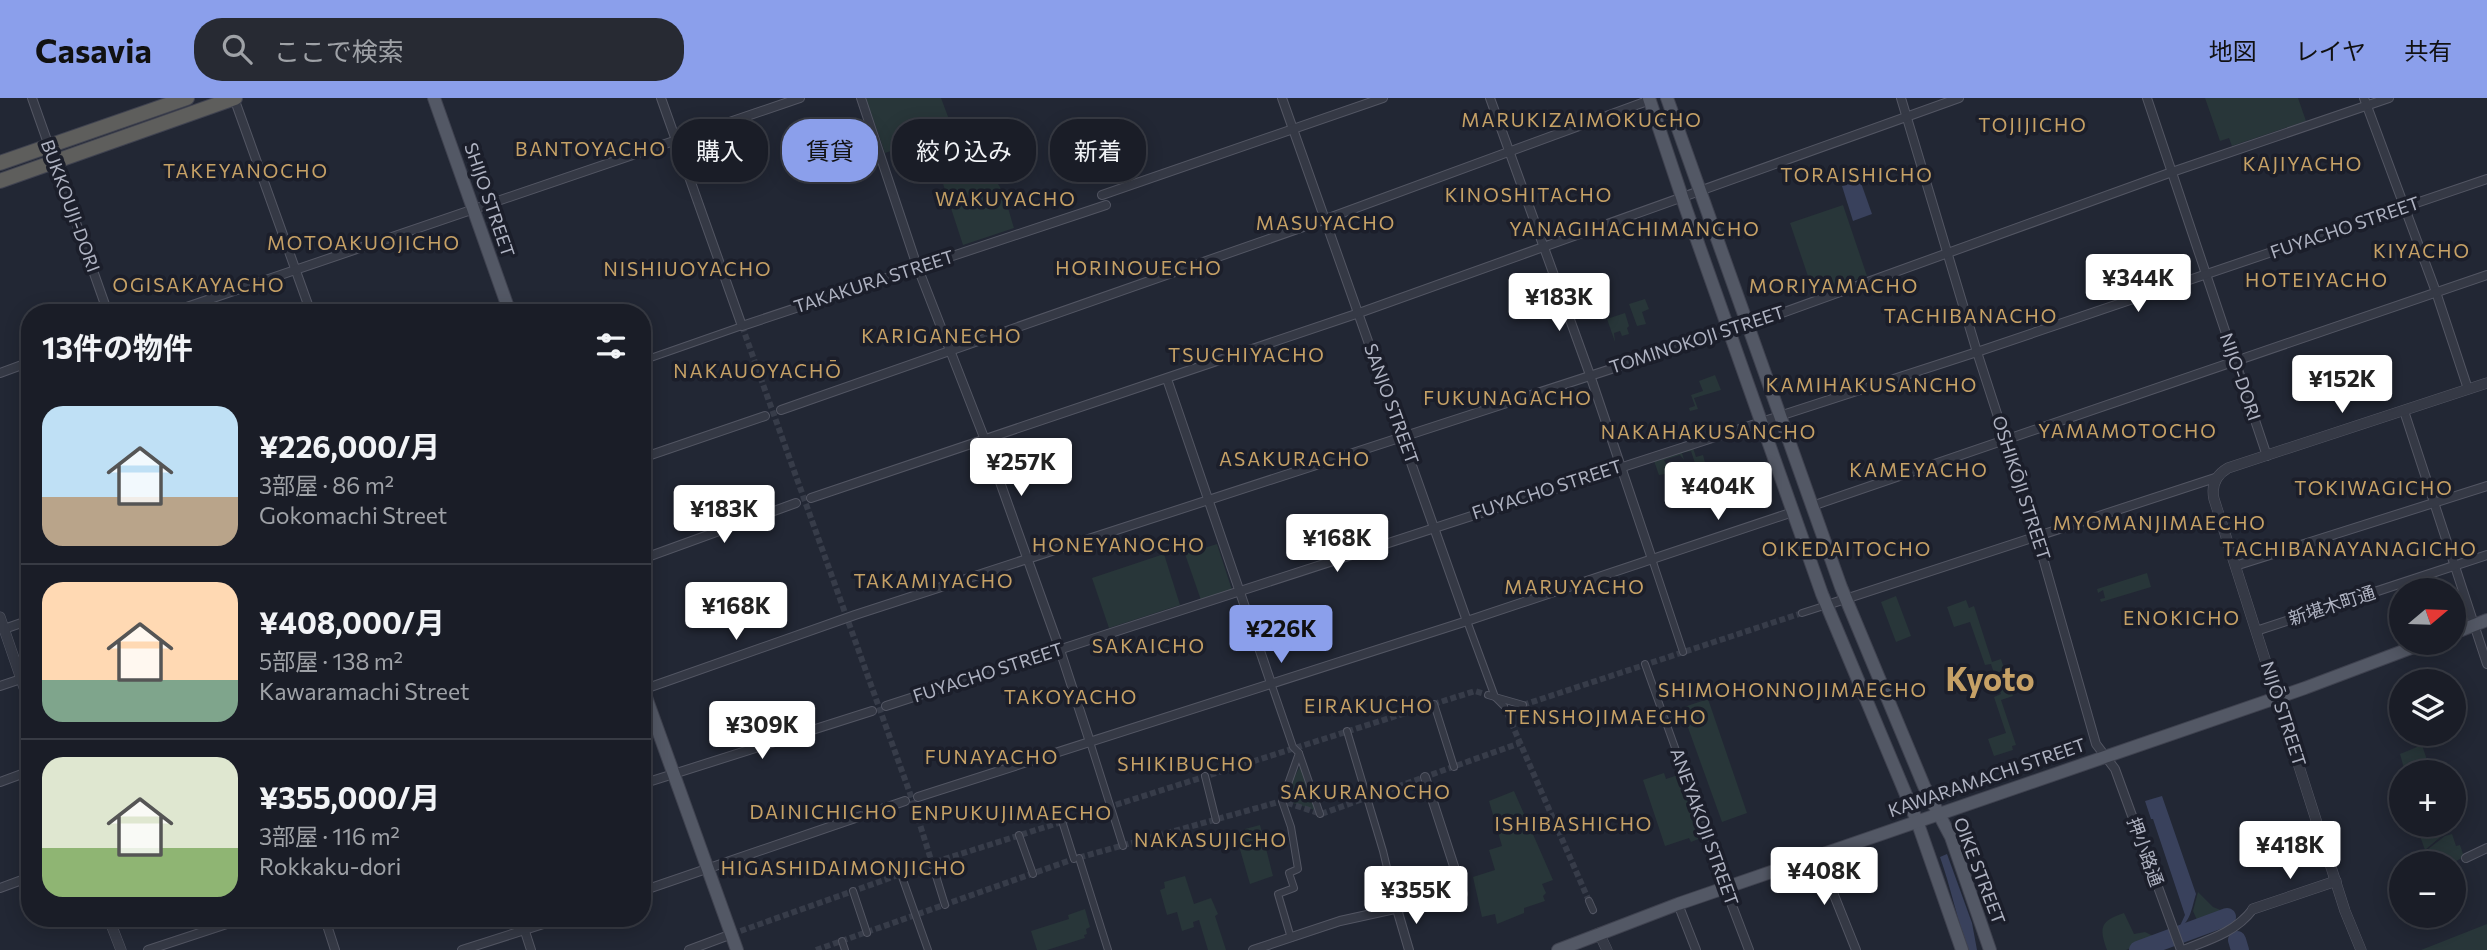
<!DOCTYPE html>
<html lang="ja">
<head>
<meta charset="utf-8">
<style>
  :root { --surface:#1a1d27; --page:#272a33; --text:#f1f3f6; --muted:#9fa2a7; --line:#383b44; --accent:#8b9feb }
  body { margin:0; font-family:Commissioner,"Noto Sans JP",sans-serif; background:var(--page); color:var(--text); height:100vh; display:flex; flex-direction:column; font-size:26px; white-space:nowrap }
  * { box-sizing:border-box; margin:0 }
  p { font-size:23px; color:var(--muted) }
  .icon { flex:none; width:38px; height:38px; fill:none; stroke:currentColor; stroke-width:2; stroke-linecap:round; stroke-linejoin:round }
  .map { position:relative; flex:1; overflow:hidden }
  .side { position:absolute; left:21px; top:206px; width:630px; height:623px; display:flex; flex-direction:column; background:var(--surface); border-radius:28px; box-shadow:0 4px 18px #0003,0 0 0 2px var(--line) }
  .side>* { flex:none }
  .banner { position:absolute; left:672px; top:21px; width:665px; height:63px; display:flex; gap:14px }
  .needle { width:46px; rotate:71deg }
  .tools { position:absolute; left:2389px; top:480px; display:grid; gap:14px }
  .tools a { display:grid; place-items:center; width:77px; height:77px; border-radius:50%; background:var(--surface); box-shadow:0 4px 18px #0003,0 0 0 2px var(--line); font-size:35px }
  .price { position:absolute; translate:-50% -60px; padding:0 16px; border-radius:7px; background:#fff; color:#222; font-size:23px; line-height:46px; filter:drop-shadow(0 2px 4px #0008) }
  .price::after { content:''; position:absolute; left:50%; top:42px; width:21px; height:16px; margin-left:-10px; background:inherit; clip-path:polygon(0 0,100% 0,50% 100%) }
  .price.selected { background:var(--accent); color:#111 }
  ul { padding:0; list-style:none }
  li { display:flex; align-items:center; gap:21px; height:175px; padding:0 21px }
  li+li { border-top:2px solid var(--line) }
  li span { display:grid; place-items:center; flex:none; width:196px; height:140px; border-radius:21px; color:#555 }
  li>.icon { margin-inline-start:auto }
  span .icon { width:84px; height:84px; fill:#fffc; stroke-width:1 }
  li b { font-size:30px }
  h2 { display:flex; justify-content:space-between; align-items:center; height:84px; padding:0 21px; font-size:30px }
  .tag { padding:0 24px; border-radius:28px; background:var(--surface); box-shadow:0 4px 18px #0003,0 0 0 2px var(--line); font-size:24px; line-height:63px }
  .tag.selected { background:var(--accent); color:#111 }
  header { display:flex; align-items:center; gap:42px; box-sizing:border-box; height:98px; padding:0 35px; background:var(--accent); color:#111 }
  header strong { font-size:33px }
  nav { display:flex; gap:38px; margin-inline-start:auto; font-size:24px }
  .search { width:490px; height:63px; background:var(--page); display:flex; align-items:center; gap:18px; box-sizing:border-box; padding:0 24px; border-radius:28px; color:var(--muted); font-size:26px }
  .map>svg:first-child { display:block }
  .green { fill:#283639 }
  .water { fill:#39415c }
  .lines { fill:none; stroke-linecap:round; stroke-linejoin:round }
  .river { stroke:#39415c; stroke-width:18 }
  .pedestrian-tunnel { stroke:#373c49; stroke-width:6; stroke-dasharray:6 3; stroke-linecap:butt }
  .pedestrian-casing { stroke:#535663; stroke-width:8 }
  .minor-casing { stroke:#535663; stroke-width:10 }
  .tertiary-casing { stroke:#535663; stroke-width:11 }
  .primary-casing { stroke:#3f424f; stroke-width:14 }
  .trunk-casing { stroke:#404350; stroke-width:16 }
  .pedestrian { stroke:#353945; stroke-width:6 }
  .minor { stroke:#353945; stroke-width:8 }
  .tertiary { stroke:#353945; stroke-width:10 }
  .primary { stroke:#535865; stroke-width:12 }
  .trunk { stroke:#5e5e5c; stroke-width:14 }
  .labels { text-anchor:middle; stroke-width:7; stroke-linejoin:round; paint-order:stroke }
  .street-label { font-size:18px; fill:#afb3c2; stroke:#1b1e2a }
  .neighbourhood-label { font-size:19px; letter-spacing:2px; fill:#c6a166; stroke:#1b1e2a }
  .town-label { font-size:32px; font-weight:bold; fill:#c6a166; stroke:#1b1e2a }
</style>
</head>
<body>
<header>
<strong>Casavia</strong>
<div class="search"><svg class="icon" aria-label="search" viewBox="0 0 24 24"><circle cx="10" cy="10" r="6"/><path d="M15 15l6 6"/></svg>ここで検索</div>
<nav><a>地図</a><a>レイヤ</a><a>共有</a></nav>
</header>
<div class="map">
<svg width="2487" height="852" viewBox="0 0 2487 852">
  <rect width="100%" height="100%" fill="#222734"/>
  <g class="green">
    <path d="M866 0H941L953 32 885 55Z"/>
    <path d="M2205 0H2298L2306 23 2232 48 2229 40 2220 43Z"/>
    <path d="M946 41C953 57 962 63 977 73L983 71C1003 82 1007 108 1014 130L963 147 930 46Z"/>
    <path d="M1843 107 1867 178 1814 196 1790 125Z"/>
    <path d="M1645 201 1649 211 1642 214 1646 226 1637 228 1629 206Z"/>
    <path d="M1625 215 1629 228 1627 230 1629 236 1622 238 1620 233 1614 235 1615 244 1607 221Z"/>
    <path d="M1715 277 1721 292 1694 300 1698 311 1690 313 1689 310 1695 308 1691 297 1703 293 1699 283Z"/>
    <path d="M1693 350 1696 359 1703 357 1710 383 1707 384 1709 391 1702 393 1699 377 1694 380 1693 376 1698 374 1691 353 1682 355 1684 362 1680 357 1664 362 1670 373 1675 372 1676 374 1659 377 1654 363Z"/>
    <path d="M1217 446 1233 495 1202 505 1185 456Z"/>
    <path d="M1164 456 1180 507 1109 530 1092 480Z"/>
    <path d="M2147 475 2151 489 2101 504 2100 501 2105 500 2103 492 2098 495 2097 491Z"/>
    <path d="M1896 498 1911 538 1896 544 1881 504Z"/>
    <path d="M1966 502 1969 510 1974 508 1992 564 2001 561 2013 598 2001 602 2016 647 2012 648 2013 652 1994 658 1988 641 2006 635 1994 599 2001 596 1991 566 1985 567 1970 524 1954 529 1947 509Z"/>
    <path d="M1708 601 1747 715 1722 724 1681 610Z"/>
    <path d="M2422 647 2431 674H2405L2400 656Z"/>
    <path d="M1300 668 1315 712 1283 702Z"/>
    <path d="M1664 675 1666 681 1678 677 1701 740 1691 744 1689 740 1665 748 1643 682Z"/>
    <path d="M1514 693 1553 782 1542 786 1546 795 1543 798 1545 803 1524 810V815L1497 826 1495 816 1482 819 1473 779 1495 772 1489 752 1502 748 1489 703Z"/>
    <path d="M2419 726H2449L2451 733 2445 735 2425 752 2416 727Z"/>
    <path d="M1260 727 1273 778 1250 786 1237 741 1247 738 1245 731Z"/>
    <path d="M2452 736 2456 748 2460 747 2464 759 2452 765H2410L2445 738Z"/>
    <path d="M1185 778 1194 806 1211 800 1218 816 1215 818 1226 852H1208L1199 822 1193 824 1194 829 1182 833 1177 814 1167 817 1160 792 1165 790 1164 784Z"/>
    <path d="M2198 794 2213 809 2223 813 2197 822 2193 813Z"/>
    <path d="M1085 811 1090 829 1086 831 1087 836 1084 837 1085 840 1047 852H1037L1031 833 1069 821 1068 817Z"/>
    <path d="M2124 815 2134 836 2145 834 2153 838V842L2126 852H2107C2099 829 2100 823 2124 815Z"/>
    <path d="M2487 826V852H2421Z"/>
  </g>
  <g class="water">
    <path d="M1860 82 1872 116 1853 123 1842 88Z"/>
    <path d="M2162 698 2196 796C2192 808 2191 824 2179 830L2185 817 2153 721H2151L2145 703Z"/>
    <path d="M1947 756 1972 825 1977 852H1968C1957 821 1951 790 1940 759Z"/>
  </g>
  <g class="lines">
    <g class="river">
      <path d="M2237 842 2240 852"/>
      <path d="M2138 852 2227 819"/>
    </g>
    <g class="pedestrian-tunnel">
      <path d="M742 228 912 701 932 765"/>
      <path d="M1523 607 1802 515"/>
      <path d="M1504 608 1589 803"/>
      <path d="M732 836 932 765 1475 593 1488 597"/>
      <path d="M816 852 1074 761 1282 703 1321 716 1520 645"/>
    </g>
    <defs>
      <g id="pedestrian">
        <path d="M642 263 742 228"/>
        <path d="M1652 461 1683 554"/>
        <path d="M1802 515 1827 507"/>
        <path d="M1467 523 1495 599 1504 608"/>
        <path d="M1645 566 1725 789"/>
        <path d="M1271 585 1293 649 1299 655 1282 703 1291 729 1298 771 1289 775 1294 790 1278 796 1291 840"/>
        <path d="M1488 597 1523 607"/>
        <path d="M1434 606 1454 669"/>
        <path d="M1347 633 1383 753 1397 811"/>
        <path d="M1090 644 1123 748"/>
        <path d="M1299 655 1320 716"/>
        <path d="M1205 678 1216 722"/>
        <path d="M1062 723 1074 761"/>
        <path d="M1019 737 1033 776"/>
        <path d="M1079 760 1108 852"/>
        <path d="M932 765 945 807"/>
        <path d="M901 776 928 852"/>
        <path d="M853 793 867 835"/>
        <path d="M1589 803 1593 812"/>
        <path d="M842 843 845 852"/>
      </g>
      <g id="minor">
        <path d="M32 0 108 215"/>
        <path d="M234 0 311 215"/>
        <path d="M661 0 742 228 1106 107"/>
        <path d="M861 0 916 165 985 342 1060 552 1090 644"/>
        <path d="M1282 0 1467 523"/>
        <path d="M1490 0 1590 277 1652 461"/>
        <path d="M1901 0 1977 254 2037 439 2096 646 2115 671 2181 852"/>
        <path d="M2147 0 2267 358"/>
        <path d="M2364 0 2436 194 2468 291"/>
        <path d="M1102 97 1383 0"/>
        <path d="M169 215 800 0"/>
        <path d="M0 275 30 264"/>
        <path d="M1167 281 1271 585"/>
        <path d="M781 312 1326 121 1650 2"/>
        <path d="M2404 313 2487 566"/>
        <path d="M642 360 765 318"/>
        <path d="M811 400 1359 215 1959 0"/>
        <path d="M1812 408 2487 177"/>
        <path d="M642 461 796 405"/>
        <path d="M2235 468 2487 388"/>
        <path d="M1827 507 2218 379"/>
        <path d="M4 531 30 522"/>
        <path d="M2256 533 2487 457"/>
        <path d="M0 588 21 581"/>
        <path d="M642 592 855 517 1768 220 2172 74 2389 0"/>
        <path d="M886 608 1977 254 2487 81"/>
        <path d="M0 684 30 673"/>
        <path d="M642 686 872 613"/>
        <path d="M918 699 1467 523 1793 414"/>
        <path d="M1818 757 1856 852"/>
        <path d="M2466 760 2487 750"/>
        <path d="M1725 789 1749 852"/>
        <path d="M0 790 30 779"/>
        <path d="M642 793 905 703"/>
        <path d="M1678 806 1696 852"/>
        <path d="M1397 811 1409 852"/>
        <path d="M325 821 335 852"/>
        <path d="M521 821 531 852"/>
        <path d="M148 852 242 821"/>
        <path d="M462 852 559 821"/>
        <path d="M689 852 732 836"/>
        <path d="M1253 852 1340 823 1463 796 1425 679"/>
        <path d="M2183 852C2209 842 2236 834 2253 811"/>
      </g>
      <g id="tertiary">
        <path d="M0 519 30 607"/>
        <path d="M2253 811 2336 783"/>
        <path d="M109 821 121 852"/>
        <path d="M1599 835 1607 852"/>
        <path d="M2361 852 2345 813 2214 401C2211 387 2216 377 2228 370L2487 285"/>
      </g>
      <g id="primary">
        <path d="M434 0 510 215"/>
        <path d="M1649 0 1686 111 1822 496 1917 723 1962 852"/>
        <path d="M1667 0 1841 489 1924 688 1951 739 1990 852"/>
        <path d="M2454 535 2487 522"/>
        <path d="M642 588 737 852"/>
        <path d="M1558 852 1678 806 2305 590 2427 544"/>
      </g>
      <g id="trunk">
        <path d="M0 65 187 0"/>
        <path d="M0 83 235 0"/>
      </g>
    </defs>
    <use href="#pedestrian" class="pedestrian-casing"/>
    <use href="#minor" class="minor-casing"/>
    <use href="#tertiary" class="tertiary-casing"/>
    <use href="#primary" class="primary-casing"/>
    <use href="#trunk" class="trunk-casing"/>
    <use href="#pedestrian" class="pedestrian"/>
    <use href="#minor" class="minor"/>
    <use href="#tertiary" class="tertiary"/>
    <use href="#primary" class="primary"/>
    <use href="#trunk" class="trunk"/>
  </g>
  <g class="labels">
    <g class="street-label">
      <text transform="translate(489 102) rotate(71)" y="6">SHIJO STREET</text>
      <text transform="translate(70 108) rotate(70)" y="6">BUKKOUJI-DORI</text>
      <text transform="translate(2345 130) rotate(-19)" y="6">FUYACHO STREET</text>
      <text transform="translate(874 184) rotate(-18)" y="6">TAKAKURA STREET</text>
      <text transform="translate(1697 242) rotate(-18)" y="6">TOMINOKOJI STREET</text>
      <text transform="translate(2240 279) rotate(71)" y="6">NIJO-DORI</text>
      <text transform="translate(1391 306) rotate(70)" y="6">SANJO STREET</text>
      <text transform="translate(2021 390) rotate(72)" y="6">OSHIKŌJI STREET</text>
      <text transform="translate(1547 392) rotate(-18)" y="6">FUYACHO STREET</text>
      <text transform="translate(2332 508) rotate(-18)" y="6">新堪木町通</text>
      <text transform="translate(988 575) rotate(-18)" y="6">FUYACHO STREET</text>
      <text transform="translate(2283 616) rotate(72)" y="6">NIJŌ STREET</text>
      <text transform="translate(1987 680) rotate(-19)" y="6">KAWARAMACHI STREET</text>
      <text transform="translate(1704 729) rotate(70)" y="6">ANEYAKOJI STREET</text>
      <text transform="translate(2145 754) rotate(70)" y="6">押小路通</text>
      <text transform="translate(1979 773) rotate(69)" y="6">OIKE STREET</text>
    </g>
    <g class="neighbourhood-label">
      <text x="1582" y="29">MARUKIZAIMOKUCHO</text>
      <text x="2033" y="34">TOJIJICHO</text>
      <text x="591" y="58">BANTOYACHO</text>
      <text x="2303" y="73">KAJIYACHO</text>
      <text x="246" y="80">TAKEYANOCHO</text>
      <text x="1857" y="84">TORAISHICHO</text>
      <text x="1529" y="104">KINOSHITACHO</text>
      <text x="1006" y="108">WAKUYACHO</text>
      <text x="1326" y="132">MASUYACHO</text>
      <text x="1635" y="138">YANAGIHACHIMANCHO</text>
      <text x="364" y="152">MOTOAKUOJICHO</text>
      <text x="2422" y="160">KIYACHO</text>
      <text x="1139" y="177">HORINOUECHO</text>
      <text x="688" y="178">NISHIUOYACHO</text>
      <text x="2317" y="189">HOTEIYACHO</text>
      <text x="199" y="194">OGISAKAYACHO</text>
      <text x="1834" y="195">MORIYAMACHO</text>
      <text x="1971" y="225">TACHIBANACHO</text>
      <text x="942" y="245">KARIGANECHO</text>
      <text x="1247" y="264">TSUCHIYACHO</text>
      <text x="758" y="280">NAKAUOYACHŌ</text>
      <text x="1872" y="294">KAMIHAKUSANCHO</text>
      <text x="1508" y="307">FUKUNAGACHO</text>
      <text x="2128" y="340">YAMAMOTOCHO</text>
      <text x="1709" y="341">NAKAHAKUSANCHO</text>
      <text x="1295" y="368">ASAKURACHO</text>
      <text x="1919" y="379">KAMEYACHO</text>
      <text x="2374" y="397">TOKIWAGICHO</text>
      <text x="2160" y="432">MYOMANJIMAECHO</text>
      <text x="1119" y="454">HONEYANOCHO</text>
      <text x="1847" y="458">OIKEDAITOCHO</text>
      <text x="2350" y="458">TACHIBANAYANAGICHO</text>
      <text x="934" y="490">TAKAMIYACHO</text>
      <text x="1575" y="496">MARUYACHO</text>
      <text x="2182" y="527">ENOKICHO</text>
      <text x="1149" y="555">SAKAICHO</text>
      <text x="1793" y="599">SHIMOHONNOJIMAECHO</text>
      <text x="1071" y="606">TAKOYACHO</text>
      <text x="1369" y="615">EIRAKUCHO</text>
      <text x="1606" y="626">TENSHOJIMAECHO</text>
      <text x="992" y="666">FUNAYACHO</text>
      <text x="1186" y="673">SHIKIBUCHO</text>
      <text x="1366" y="701">SAKURANOCHO</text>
      <text x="824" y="721">DAINICHICHO</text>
      <text x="1012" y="722">ENPUKUJIMAECHO</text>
      <text x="1574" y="733">ISHIBASHICHO</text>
      <text x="1211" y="749">NAKASUJICHO</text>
      <text x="844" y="777">HIGASHIDAIMONJICHO</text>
    </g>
    <g class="town-label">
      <text x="1990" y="593">Kyoto</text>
    </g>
  </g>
</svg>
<div class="tools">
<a><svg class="needle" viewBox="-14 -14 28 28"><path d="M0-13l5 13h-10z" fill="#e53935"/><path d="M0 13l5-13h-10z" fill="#9fa2a7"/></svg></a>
<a><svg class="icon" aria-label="layers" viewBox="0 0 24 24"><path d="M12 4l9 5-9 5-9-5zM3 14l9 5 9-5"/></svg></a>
<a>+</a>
<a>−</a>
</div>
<b class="price" style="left:2138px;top:216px">¥344K</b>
<b class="price" style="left:1559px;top:235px">¥183K</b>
<b class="price" style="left:2342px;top:317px">¥152K</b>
<b class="price" style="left:1021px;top:400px">¥257K</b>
<b class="price" style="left:1718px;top:424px">¥404K</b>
<b class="price" style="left:724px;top:447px">¥183K</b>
<b class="price" style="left:1337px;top:476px">¥168K</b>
<b class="price" style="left:736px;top:544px">¥168K</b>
<b class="price selected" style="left:1281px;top:567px">¥226K</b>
<b class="price" style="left:762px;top:663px">¥309K</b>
<b class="price" style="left:2290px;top:783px">¥418K</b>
<b class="price" style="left:1824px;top:809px">¥408K</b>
<b class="price" style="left:1416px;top:828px">¥355K</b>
<div class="banner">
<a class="tag">購入</a>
<a class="tag selected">賃貸</a>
<a class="tag">絞り込み</a>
<a class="tag">新着</a>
</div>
<section class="side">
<h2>13件の物件<svg class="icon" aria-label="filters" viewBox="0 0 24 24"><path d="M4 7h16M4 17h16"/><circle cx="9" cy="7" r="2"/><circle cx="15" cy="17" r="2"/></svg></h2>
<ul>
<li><span style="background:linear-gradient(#bfe0f5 65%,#b9a48a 0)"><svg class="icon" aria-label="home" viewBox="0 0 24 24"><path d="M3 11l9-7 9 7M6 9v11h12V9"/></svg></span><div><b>¥226,000/月</b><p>3部屋 · 86 m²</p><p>Gokomachi Street</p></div></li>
<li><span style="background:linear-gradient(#ffd9b3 70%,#7fa58c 0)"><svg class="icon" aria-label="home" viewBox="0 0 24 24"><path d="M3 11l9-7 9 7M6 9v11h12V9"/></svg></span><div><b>¥408,000/月</b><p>5部屋 · 138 m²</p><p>Kawaramachi Street</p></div></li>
<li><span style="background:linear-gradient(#dfe7d0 65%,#8fb573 0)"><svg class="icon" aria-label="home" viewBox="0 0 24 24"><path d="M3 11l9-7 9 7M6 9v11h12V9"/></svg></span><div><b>¥355,000/月</b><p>3部屋 · 116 m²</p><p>Rokkaku-dori</p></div></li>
</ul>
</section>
</div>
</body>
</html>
